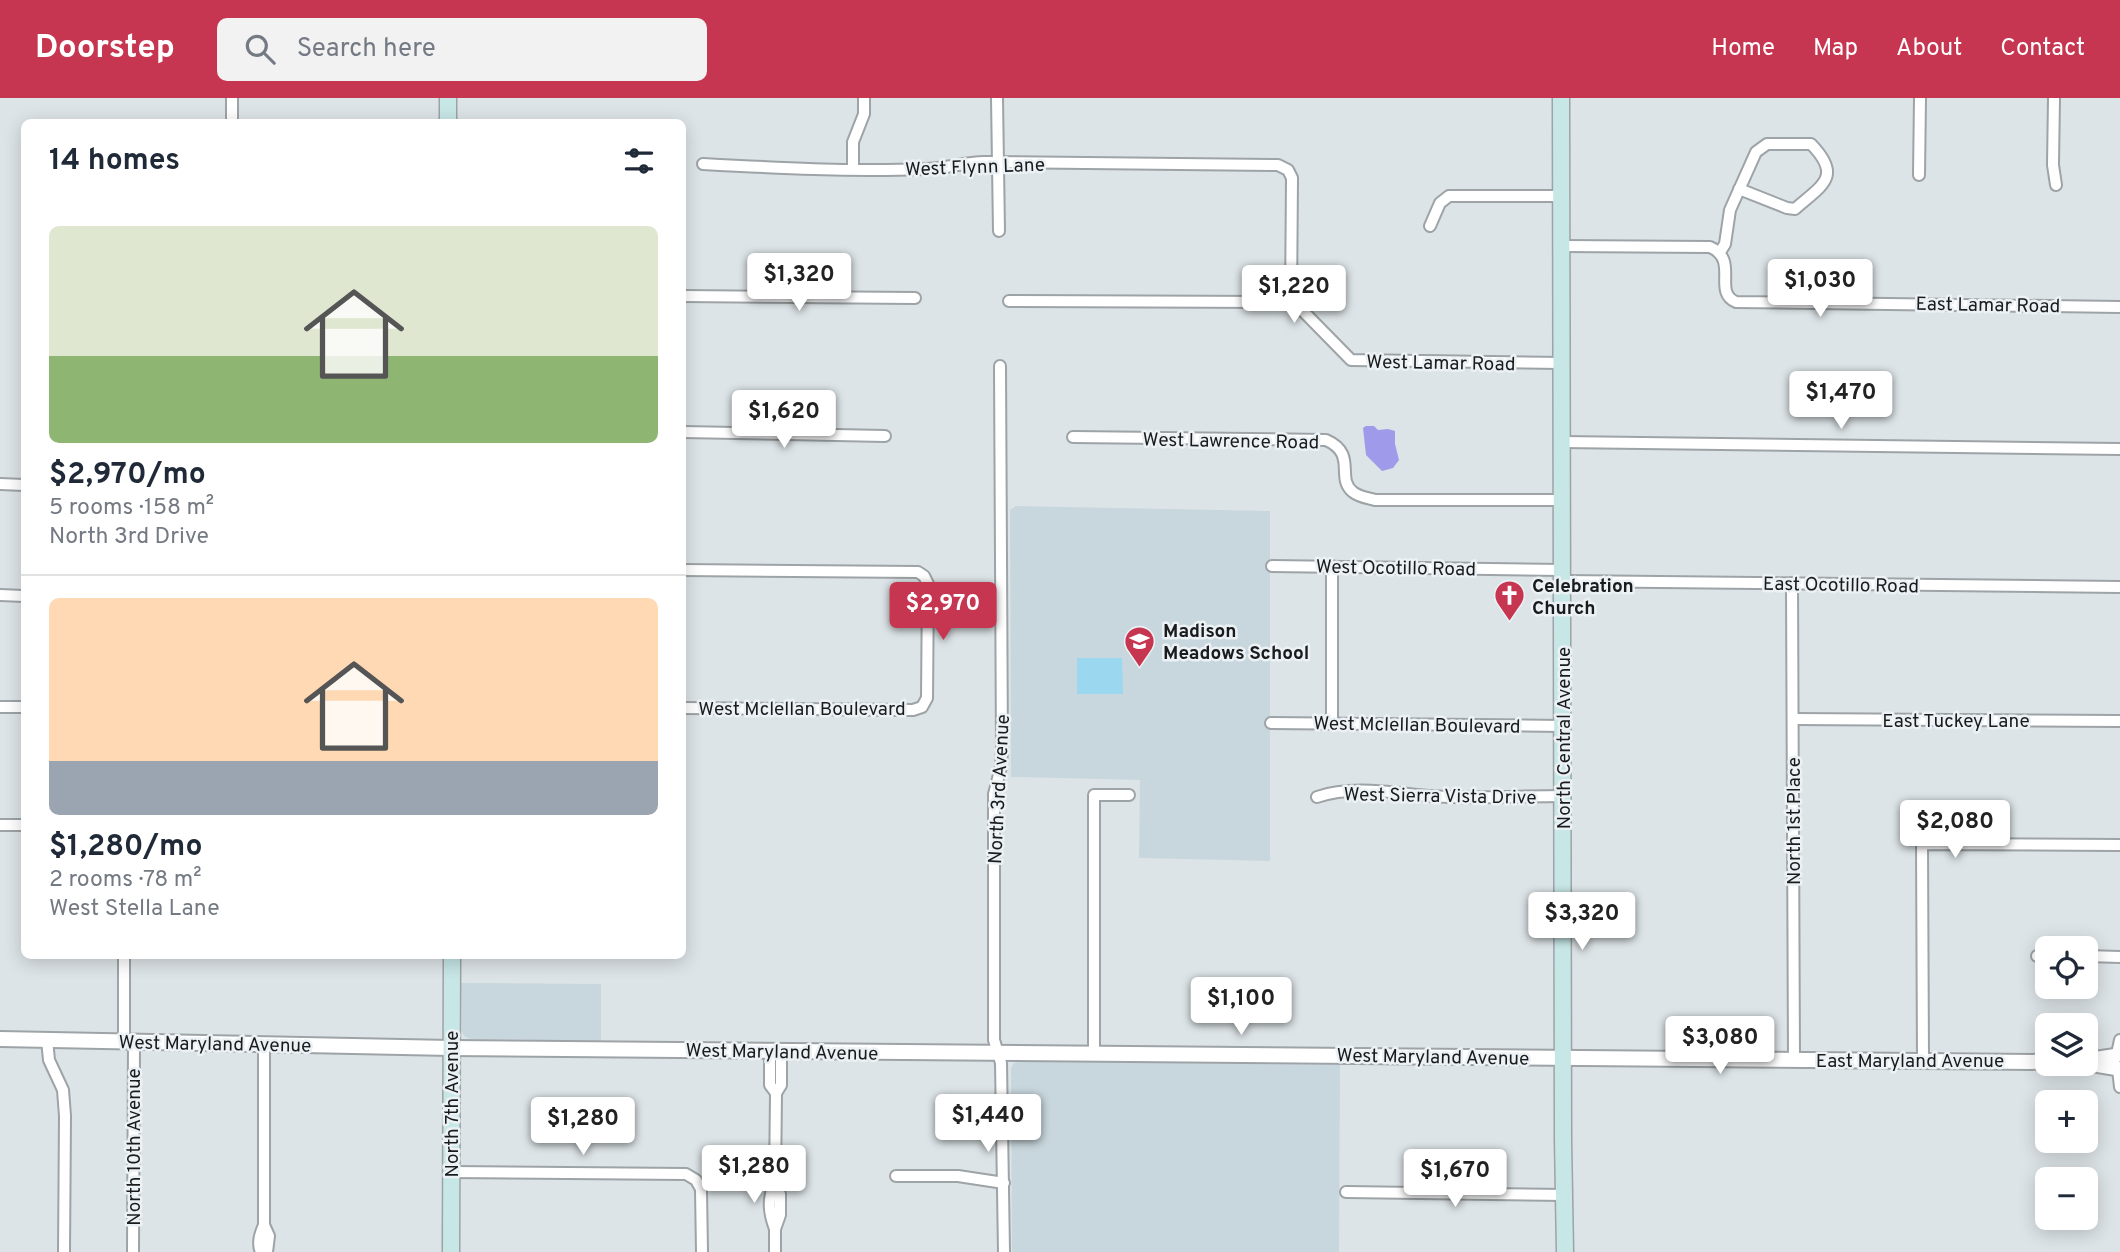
<!DOCTYPE html>
<html lang="en">
<head>
<meta charset="utf-8">
<style>
  :root { --surface:#fff; --page:#f2f2f3; --text:#1f2937; --muted:#747a83; --line:#e0e1e3; --accent:#c73651 }
  body { margin:0; font-family:Overpass,sans-serif; background:var(--page); color:var(--text); height:100vh; display:flex; flex-direction:column; font-size:26px; white-space:nowrap }
  * { box-sizing:border-box; margin:0 }
  p { font-size:23px; color:var(--muted) }
  .icon { flex:none; width:38px; height:38px; fill:none; stroke:currentColor; stroke-width:2; stroke-linecap:round; stroke-linejoin:round }
  .map { position:relative; flex:1; overflow:hidden }
  .details { position:absolute; left:21px; top:21px; width:665px; height:840px; display:flex; flex-direction:column; background:var(--surface); border-radius:10px; box-shadow:0 4px 18px #0003 }
  .details>* { flex:none }
  .fabs { position:absolute; left:2035px; top:838px; display:grid; gap:14px }
  .fabs a { display:grid; place-items:center; width:63px; height:63px; border-radius:10px; background:var(--surface); box-shadow:0 4px 18px #0003; font-size:35px }
  .price { position:absolute; translate:-50% -60px; padding:0 16px; border-radius:7px; background:#fff; color:#222; font-size:23px; line-height:46px; filter:drop-shadow(0 2px 4px #0008) }
  .price::after { content:''; position:absolute; left:50%; top:42px; width:21px; height:16px; margin-left:-10px; background:inherit; clip-path:polygon(0 0,100% 0,50% 100%) }
  .price.selected { background:var(--accent); color:#fff }
  ul { padding:0; list-style:none }
  li { display:grid; align-content:center; gap:14px; height:371px; padding:0 28px }
  li+li { border-top:2px solid var(--line) }
  li span { display:grid; place-items:center; height:217px; border-radius:10px; color:#555 }
  li>.icon { margin-inline-start:auto }
  span .icon { width:126px; height:126px; fill:#fffc; stroke-width:1 }
  li b { font-size:30px }
  h2 { display:flex; justify-content:space-between; align-items:center; height:84px; padding:0 28px; font-size:30px }
  header { display:flex; align-items:center; gap:42px; box-sizing:border-box; height:98px; padding:0 35px; background:var(--accent); color:#fff }
  header strong { font-size:33px }
  nav { display:flex; gap:38px; margin-inline-start:auto; font-size:24px }
  .search { width:490px; height:63px; background:var(--page); display:flex; align-items:center; gap:18px; box-sizing:border-box; padding:0 24px; border-radius:10px; color:var(--muted); font-size:26px }
  .map>svg:first-child { display:block }
  .built { fill:#c8d7dd }
  .green { fill:#9cd7f0 }
  .water { fill:#9f9ae9 }
  .lines { fill:none; stroke-linecap:round; stroke-linejoin:round }
  .minor-casing { stroke:#9da3a6; stroke-width:14 }
  .tertiary-casing { stroke:#9da3a6; stroke-width:18 }
  .secondary-casing { stroke:#9da3a6; stroke-width:19 }
  .minor { stroke:#fff; stroke-width:10 }
  .tertiary { stroke:#fff; stroke-width:14 }
  .secondary { stroke:#c7e6e6; stroke-width:16 }
  .labels { text-anchor:middle; stroke-width:5; stroke-linejoin:round; paint-order:stroke }
  .street-label { font-size:19px; fill:#191b1c; stroke:#ebf1f4 }
  .poi-label { font-size:19px; font-weight:bold; fill:#191b1c; stroke:#ebf1f4; text-anchor:start }
</style>
</head>
<body>
<header>
<strong>Doorstep</strong>
<div class="search"><svg class="icon" aria-label="search" viewBox="0 0 24 24"><circle cx="10" cy="10" r="6"/><path d="M15 15l6 6"/></svg>Search here</div>
<nav><a>Home</a><a>Map</a><a>About</a><a>Contact</a></nav>
</header>
<div class="map">
<svg width="2120" height="1154" viewBox="0 0 2120 1154">
  <rect width="100%" height="100%" fill="#dde4e7"/>
  <g class="built">
    <path d="M1016 408 1270 413V763L1139 760 1140 682 1011 679 1010 412Z"/>
    <path d="M461 885 601 886V943L470 941 464 938 462 933Z"/>
    <path d="M1020 963 1340 967 1339 1154H1012L1011 971 1014 965Z"/>
  </g>
  <path class="green" d="M1077 560H1122L1123 596H1077Z"/>
  <path class="water" d="M1366 328H1374L1378 332 1388 331 1395 333V346L1399 362 1393 370 1382 373 1366 357 1363 330Z"/>
  <g class="lines">
    <defs>
      <g id="minor">
        <path d="M232 0V24"/>
        <path d="M997 0 999 133"/>
        <path d="M2054 0 2053 67 2056 87"/>
        <path d="M703 66C777 70 851 74 925 71 945 71 964 64 984 64L1278 67 1288 72 1292 80 1291 205"/>
        <path d="M853 71V44L864 16V0"/>
        <path d="M1919 77 1920 0"/>
        <path d="M1430 128 1440 105 1449 98H1562"/>
        <path d="M1562 148 1710 149C1740 162 1712 194 1736 204L2120 209"/>
        <path d="M1720 154 1725 146 1730 112 1756 54 1767 46H1811C1843 79 1822 87 1795 111L1787 110 1739 91"/>
        <path d="M682 198 915 200"/>
        <path d="M1009 203 1280 204 1299 209 1351 262 1562 265"/>
        <path d="M1000 268 1002 652 1001 669 994 696V942L1001 965 1004 1154"/>
        <path d="M682 334 885 338"/>
        <path d="M1073 339 1326 342C1358 356 1335 380 1353 394 1359 399 1368 400 1375 402H1562"/>
        <path d="M1562 344 2120 351"/>
        <path d="M0 386 24 387"/>
        <path d="M1272 468 1562 472"/>
        <path d="M682 472 918 474 924 478 928 486 927 600 922 609 913 612 682 610"/>
        <path d="M1563 483 2120 489"/>
        <path d="M1792 485 1794 961"/>
        <path d="M0 497 24 498"/>
        <path d="M0 609H24"/>
        <path d="M1793 621 2120 623"/>
        <path d="M1271 625 1563 628"/>
        <path d="M1332 625V468"/>
        <path d="M1317 699C1352 687 1393 695 1429 698 1473 701 1519 698 1563 698"/>
        <path d="M0 727H24"/>
        <path d="M124 858V944"/>
        <path d="M2037 858H2048"/>
        <path d="M2086 858 2120 859"/>
        <path d="M47 942 49 962 63 992 65 1018 64 1154"/>
        <path d="M770 953V987L776 995"/>
        <path d="M1094 956V697H1129"/>
        <path d="M2117 956 2120 942"/>
        <path d="M1923 962 1922 746 2120 747"/>
        <path d="M2118 971 2120 989"/>
        <path d="M451 1074 686 1076 696 1082 701 1091 702 1154"/>
        <path d="M896 1078H958L1004 1085"/>
        <path d="M775 1085C767 1101 769 1115 775 1131"/>
        <path d="M1346 1094 1565 1097"/>
        <path d="M264 1127 269 1138 267 1154"/>
        <path d="M133 1154 134 944"/>
        <path d="M261 1154C257 1145 260 1136 264 1127V945"/>
        <path d="M775 1154V1131L780 1117V1096L775 1085 776 995 781 987V953"/>
      </g>
      <g id="tertiary">
        <path d="M0 941 451 950 2048 964"/>
        <path d="M2089 962 2115 958"/>
        <path d="M2086 965 2116 970"/>
      </g>
      <g id="secondary">
        <path d="M448 0V24"/>
        <path d="M1561 0 1563 1041 1565 1154"/>
        <path d="M451 1154 452 858"/>
      </g>
    </defs>
    <use href="#minor" class="minor-casing"/>
    <use href="#tertiary" class="tertiary-casing"/>
    <use href="#secondary" class="secondary-casing"/>
    <use href="#minor" class="minor"/>
    <use href="#tertiary" class="tertiary"/>
    <use href="#secondary" class="secondary"/>
  </g>
  <defs>
    <symbol id="church-pin" viewBox="-11 -11 22 30"><path d="M0 17L-7.5 6A9.5 9.5 0 1 1 7.5 6Z" fill="#c73651" stroke="#ebf1f4"/><path d="M-1.2-6h2.4v3.5h3.3v2.4h-3.3V6h-2.4V-.1h-3.3v-2.4h3.3Z" fill="#fff"/></symbol>
    <symbol id="school-pin" viewBox="-11 -11 22 30"><path d="M0 17L-7.5 6A9.5 9.5 0 1 1 7.5 6Z" fill="#c73651" stroke="#ebf1f4"/><path d="M0-5L7-2L0 1L-7-2ZM-4 1L0 2.5L4 1V4Q0 6-4 4Z" fill="#fff"/></symbol>
  </defs>
  <g fill-rule="evenodd">
    <use href="#church-pin" x="1492" y="480" width="35" height="47"/>
    <use href="#school-pin" x="1122" y="526" width="35" height="47"/>
  </g>
  <g class="labels">
    <g class="street-label">
      <text transform="translate(975 68) rotate(-2)" y="7">West Flynn Lane</text>
      <text transform="translate(1988 206) rotate(1)" y="7">East Lamar Road</text>
      <text transform="translate(1441 264) rotate(1)" y="7">West Lamar Road</text>
      <text transform="translate(1231 342) rotate(1)" y="7">West Lawrence Road</text>
      <text transform="translate(1396 469) rotate(1)" y="7">West Ocotillo Road</text>
      <text transform="translate(1841 486) rotate(1)" y="7">East Ocotillo Road</text>
      <text x="802" y="617">West Mclellan Boulevard</text>
      <text x="1956" y="629">East Tuckey Lane</text>
      <text transform="translate(1417 626) rotate(1)" y="7">West Mclellan Boulevard</text>
      <text transform="translate(1563 640) rotate(-90)" y="7">North Central Avenue</text>
      <text transform="translate(998 691) rotate(-87)" y="7">North 3rd Avenue</text>
      <text transform="translate(1440 697) rotate(1)" y="7">West Sierra Vista Drive</text>
      <text transform="translate(1793 723) rotate(-90)" y="7">North 1st Place</text>
      <text transform="translate(215 945) rotate(1)" y="7">West Maryland Avenue</text>
      <text transform="translate(782 953) rotate(1)" y="7">West Maryland Avenue</text>
      <text transform="translate(1433 958) rotate(1)" y="7">West Maryland Avenue</text>
      <text x="1910" y="969">East Maryland Avenue</text>
      <text transform="translate(451 1006) rotate(-90)" y="7">North 7th Avenue</text>
      <text transform="translate(133 1049) rotate(-90)" y="7">North 10th Avenue</text>
    </g>
    <g class="poi-label">
      <text x="1532" y="494">Celebration<tspan x="1532" dy="22">Church</tspan></text>
      <text x="1163" y="539">Madison<tspan x="1163" dy="22">Meadows School</tspan></text>
    </g>
  </g>
</svg>
<div class="fabs">
<a><svg class="icon" aria-label="locate" viewBox="0 0 24 24"><circle cx="12" cy="12" r="6"/><path d="M12 2v4M12 18v4M2 12h4M18 12h4"/></svg></a>
<a><svg class="icon" aria-label="layers" viewBox="0 0 24 24"><path d="M12 4l9 5-9 5-9-5zM3 14l9 5 9-5"/></svg></a>
<a>+</a>
<a>−</a>
</div>
<b class="price" style="left:799px;top:215px">$1,320</b>
<b class="price" style="left:1820px;top:221px">$1,030</b>
<b class="price" style="left:1294px;top:227px">$1,220</b>
<b class="price" style="left:1841px;top:333px">$1,470</b>
<b class="price" style="left:784px;top:352px">$1,620</b>
<b class="price selected" style="left:943px;top:544px">$2,970</b>
<b class="price" style="left:1955px;top:762px">$2,080</b>
<b class="price" style="left:1582px;top:854px">$3,320</b>
<b class="price" style="left:1241px;top:939px">$1,100</b>
<b class="price" style="left:1720px;top:978px">$3,080</b>
<b class="price" style="left:988px;top:1056px">$1,440</b>
<b class="price" style="left:583px;top:1059px">$1,280</b>
<b class="price" style="left:754px;top:1107px">$1,280</b>
<b class="price" style="left:1455px;top:1111px">$1,670</b>
<section class="details">
<h2>14 homes<svg class="icon" aria-label="filters" viewBox="0 0 24 24"><path d="M4 7h16M4 17h16"/><circle cx="9" cy="7" r="2"/><circle cx="15" cy="17" r="2"/></svg></h2>
<ul>
<li><span style="background:linear-gradient(#dfe7d0 60%,#8fb573 0)"><svg class="icon" aria-label="home" viewBox="0 0 24 24"><path d="M3 11l9-7 9 7M6 9v11h12V9"/></svg></span><div><b>$2,970/mo</b><p>5 rooms · 158 m²</p><p>North 3rd Drive</p></div></li>
<li><span style="background:linear-gradient(#ffd9b3 75%,#9aa5b1 0)"><svg class="icon" aria-label="home" viewBox="0 0 24 24"><path d="M3 11l9-7 9 7M6 9v11h12V9"/></svg></span><div><b>$1,280/mo</b><p>2 rooms · 78 m²</p><p>West Stella Lane</p></div></li>
</ul>
</section>
</div>
</body>
</html>
